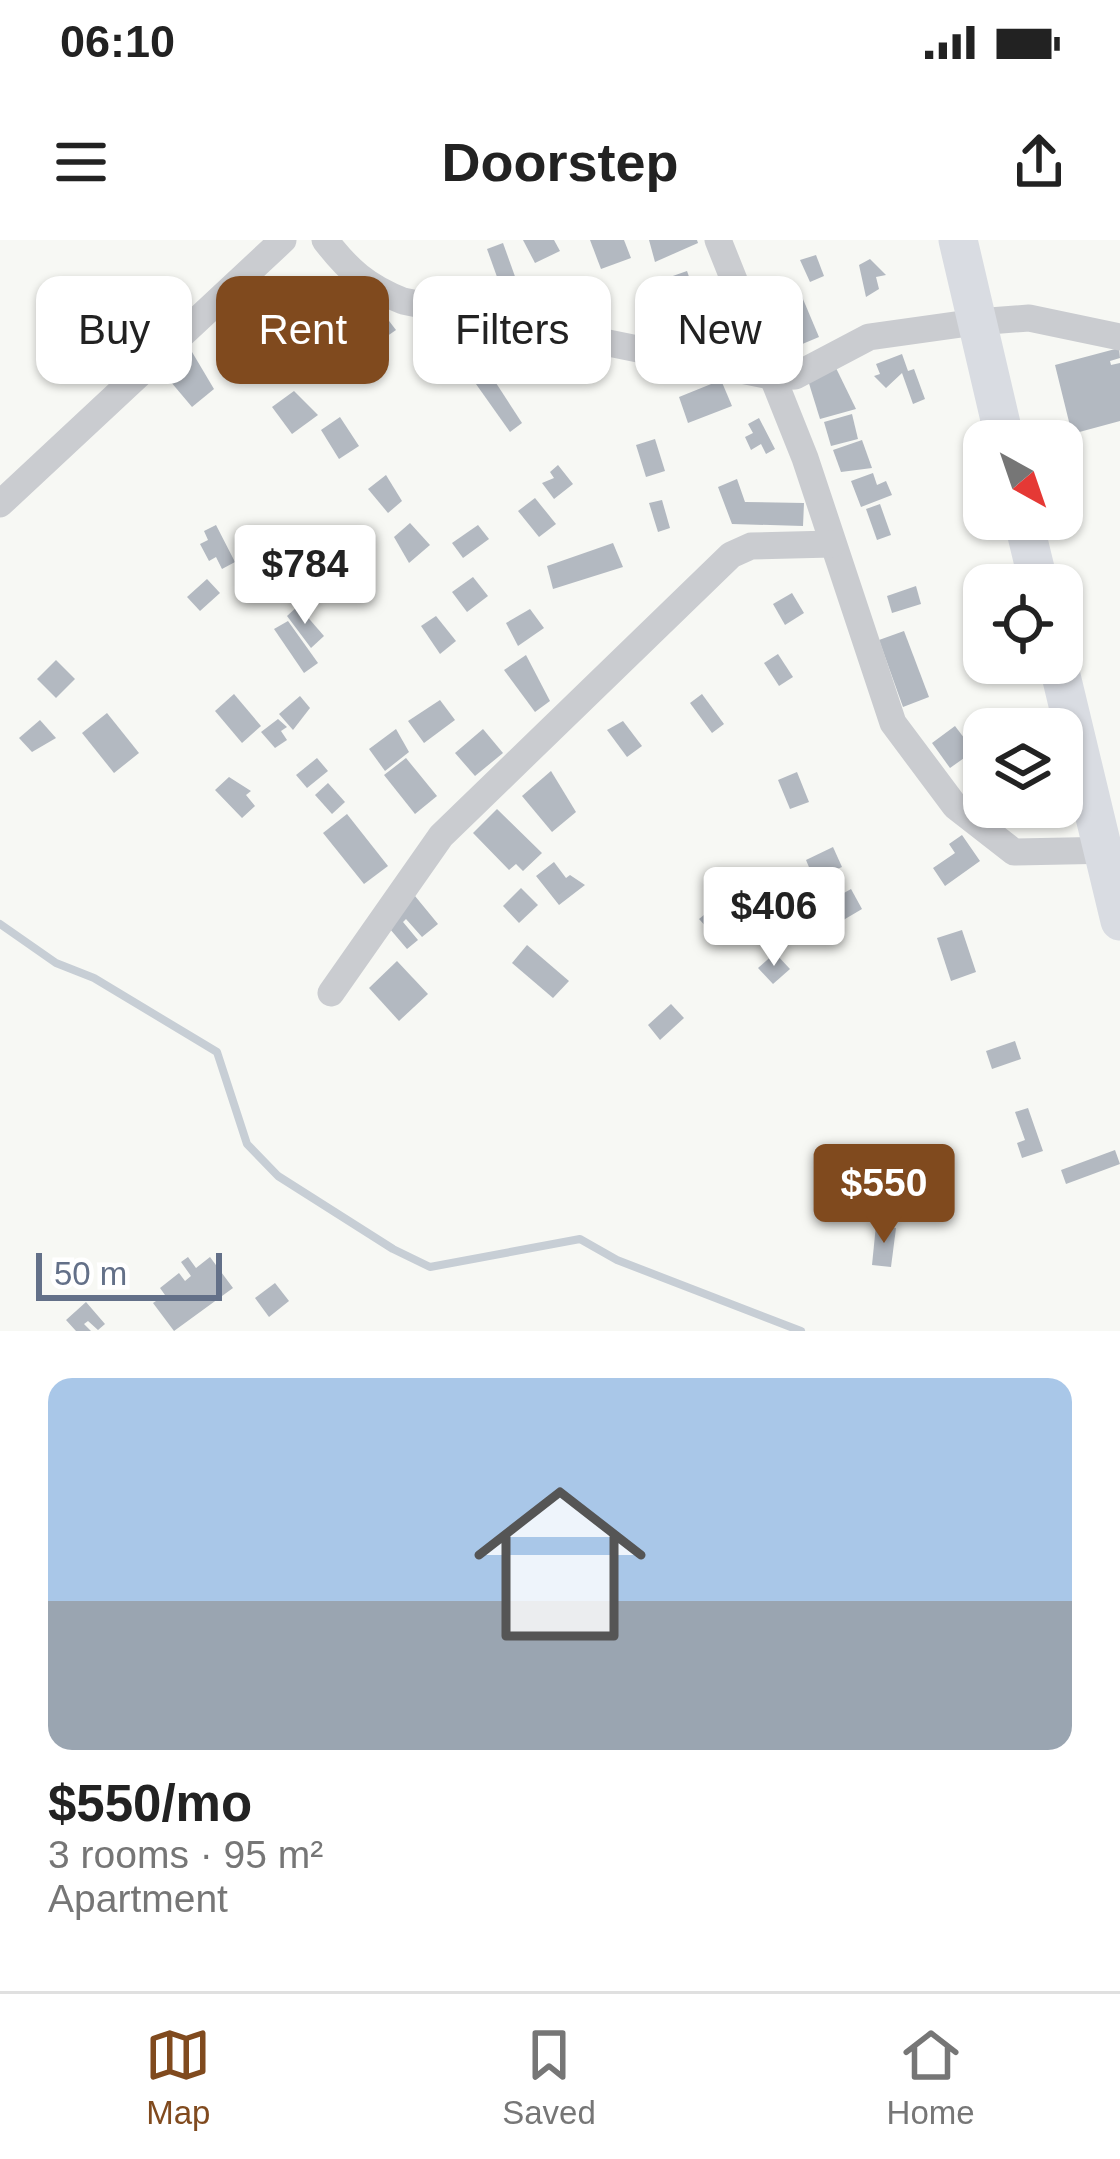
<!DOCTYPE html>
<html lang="en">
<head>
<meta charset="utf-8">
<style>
  :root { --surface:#fff; --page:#f6f6f6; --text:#222; --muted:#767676; --line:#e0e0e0; --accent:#804a1e }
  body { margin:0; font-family:Helvetica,sans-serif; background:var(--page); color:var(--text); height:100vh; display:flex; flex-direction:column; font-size:45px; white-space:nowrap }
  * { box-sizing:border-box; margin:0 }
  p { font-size:39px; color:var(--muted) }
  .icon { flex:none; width:66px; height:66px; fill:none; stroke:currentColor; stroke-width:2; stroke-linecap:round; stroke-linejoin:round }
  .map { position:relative; height:1091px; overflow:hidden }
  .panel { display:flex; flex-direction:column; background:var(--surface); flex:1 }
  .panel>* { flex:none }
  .hud { position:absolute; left:36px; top:36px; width:1050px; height:108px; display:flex; gap:24px }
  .needle { width:78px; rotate:140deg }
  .tools { position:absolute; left:963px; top:180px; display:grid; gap:24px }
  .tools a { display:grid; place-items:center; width:120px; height:120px; border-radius:24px; background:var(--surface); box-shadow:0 3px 9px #0004; font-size:60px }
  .scale { position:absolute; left:36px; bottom:30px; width:186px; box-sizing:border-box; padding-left:12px; border:6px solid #637088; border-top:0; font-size:33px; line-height:42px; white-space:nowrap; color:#637088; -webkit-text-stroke:9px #fff; paint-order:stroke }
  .price { position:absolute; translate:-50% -102px; padding:0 27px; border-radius:12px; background:#fff; color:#222; font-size:39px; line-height:78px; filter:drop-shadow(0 3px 6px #0008) }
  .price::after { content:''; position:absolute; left:50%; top:72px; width:36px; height:27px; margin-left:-18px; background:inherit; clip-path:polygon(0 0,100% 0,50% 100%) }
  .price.selected { background:var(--accent); color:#fff }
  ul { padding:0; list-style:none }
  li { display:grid; align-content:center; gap:24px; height:636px; padding:0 48px }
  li+li { border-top:3px solid var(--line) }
  li span { display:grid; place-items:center; height:372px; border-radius:24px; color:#555 }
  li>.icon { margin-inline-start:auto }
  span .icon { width:216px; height:216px; fill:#fffc; stroke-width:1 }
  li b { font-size:51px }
  .chip { padding:0 42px; border-radius:24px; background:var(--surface); box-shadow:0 3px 9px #0004; font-size:42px; line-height:108px }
  .chip.selected { background:var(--accent); color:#fff }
  .status { display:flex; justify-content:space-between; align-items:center; height:84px; padding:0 60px; background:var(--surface); direction:ltr }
  .status svg { height:33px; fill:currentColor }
  header { display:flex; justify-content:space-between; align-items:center; height:156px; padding:0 48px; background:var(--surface); font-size:54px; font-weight:600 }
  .menu { display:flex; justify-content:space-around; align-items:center; height:168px; border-top:3px solid var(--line); background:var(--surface); font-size:33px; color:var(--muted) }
  .menu a { display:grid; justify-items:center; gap:6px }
  .menu .selected { color:var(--accent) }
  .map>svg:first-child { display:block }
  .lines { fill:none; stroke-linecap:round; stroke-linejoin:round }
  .stream { stroke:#c7ced5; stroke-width:8 }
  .building { fill:#b3b9c1 }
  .minor { stroke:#caccd0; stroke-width:27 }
  .secondary { stroke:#d9dce2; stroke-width:39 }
</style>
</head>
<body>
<div class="status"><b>06:10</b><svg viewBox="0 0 49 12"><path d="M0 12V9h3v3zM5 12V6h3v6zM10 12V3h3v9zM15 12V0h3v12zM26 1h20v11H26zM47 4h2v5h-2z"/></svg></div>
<header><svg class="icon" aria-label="menu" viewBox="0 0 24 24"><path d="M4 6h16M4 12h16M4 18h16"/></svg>Doorstep<svg class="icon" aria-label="share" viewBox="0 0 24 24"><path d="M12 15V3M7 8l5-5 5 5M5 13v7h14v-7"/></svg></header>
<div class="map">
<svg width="1120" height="1091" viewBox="0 0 1120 1091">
  <rect width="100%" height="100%" fill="#f7f8f4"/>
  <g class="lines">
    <path class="stream" d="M0 684 56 723 94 738 217 812 247 904 278 936 393 1009 430 1027 580 999 617 1020 801 1091"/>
  </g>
  <g class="building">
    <path d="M523 0H554L560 11 535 23Z"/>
    <path d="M590 0H624L631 18 601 29Z"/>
    <path d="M649 0H697L698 3 655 22Z"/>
    <path d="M503 3 517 42 501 48 487 9Z"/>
    <path d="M816 15 824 36 810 42 800 20Z"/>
    <path d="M870 19 886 35 876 37 879 49 866 57 859 25Z"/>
    <path d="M687 31 697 60 660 73 650 44Z"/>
    <path d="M800 52 819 97 800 105 780 60Z"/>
    <path d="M601 61 602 74 574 77 573 64Z"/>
    <path d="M271 64 285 101 261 110 246 74Z"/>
    <path d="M386 77 396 90 370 108 361 95Z"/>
    <path d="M465 86 478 101 452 122 440 107Z"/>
    <path d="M528 90 531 105 501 113 497 98Z"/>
    <path d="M1119 108 1120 118 1110 121 1111 125 1120 123V181L1072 194 1055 125Z"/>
    <path d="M192 112 214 149 192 167 165 135Z"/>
    <path d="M902 114 908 131 914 129 925 159 913 164 902 133 886 148 874 136 880 134 876 124Z"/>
    <path d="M485 126 522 183 510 192 471 137Z"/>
    <path d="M836 128 856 169 820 179 807 137Z"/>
    <path d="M721 140 732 166 688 183 679 157Z"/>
    <path d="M294 151 318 175 292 194 272 167Z"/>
    <path d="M852 174 858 199 831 206 824 182Z"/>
    <path d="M340 177 359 206 339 219 321 190Z"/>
    <path d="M759 178 775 209 766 214 761 204 751 210 745 197 753 193 748 184Z"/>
    <path d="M655 199 665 231 646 237 636 205Z"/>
    <path d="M862 200 872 228 841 232 833 210Z"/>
    <path d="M558 225 573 244 554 259 542 243 554 238 550 232Z"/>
    <path d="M873 233 877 245 886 241 892 255 861 267 851 241Z"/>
    <path d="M386 235 402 261 388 273 368 249Z"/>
    <path d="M737 239 745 262 804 263 803 286 732 284 718 247Z"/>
    <path d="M535 258 556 284 539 297 518 271Z"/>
    <path d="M662 260 670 288 658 292 649 263Z"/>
    <path d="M880 264 891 295 877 300 866 269Z"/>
    <path d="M410 283 430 305 409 323 394 297Z"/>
    <path d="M216 285 235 322 222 329 216 317 209 321 200 304 208 300 204 291Z"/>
    <path d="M478 285 489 299 463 318 452 303Z"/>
    <path d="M285 301 289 308 298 303 304 315 268 334 261 321Z"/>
    <path d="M613 303 623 327 553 349 547 326Z"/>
    <path d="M473 337 488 356 467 372 452 352Z"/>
    <path d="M207 339 220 353 200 371 187 357Z"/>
    <path d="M916 346 921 364 892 373 887 356Z"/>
    <path d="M792 353 804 373 785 385 773 364Z"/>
    <path d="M298 366 324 396 311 408 287 376Z"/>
    <path d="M530 369 544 388 518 406 506 383Z"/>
    <path d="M436 376 456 401 440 414 421 386Z"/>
    <path d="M288 381 318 423 304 433 274 389Z"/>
    <path d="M904 391 929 457 903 467 879 400Z"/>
    <path d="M778 414 793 437 779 446 764 423Z"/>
    <path d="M526 415 550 461 535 472 504 430Z"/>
    <path d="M56 420 75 439 56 458 37 439Z"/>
    <path d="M234 454 261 486 242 503 215 471Z"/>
    <path d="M702 454 724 484 712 493 690 463Z"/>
    <path d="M300 456 310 468 293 490 279 474Z"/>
    <path d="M440 460 455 480 424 503 408 481Z"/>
    <path d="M107 473 139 513 114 533 82 493Z"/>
    <path d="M278 479 287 487 281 491 287 500 275 508 261 492Z"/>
    <path d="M40 480 56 498 32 512 19 498Z"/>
    <path d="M623 481 642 506 627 517 607 490Z"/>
    <path d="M955 486 974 511 950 528 932 503Z"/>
    <path d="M396 489 409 512 385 531 369 509Z"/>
    <path d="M483 489 503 513 475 536 455 513Z"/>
    <path d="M317 518 328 531 307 548 296 535Z"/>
    <path d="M406 518 437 556 415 574 384 535Z"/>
    <path d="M551 531 576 572 552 592 522 556Z"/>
    <path d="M797 532 809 562 790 569 778 540Z"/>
    <path d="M229 537 251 551 246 555 255 566 242 578 215 550Z"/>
    <path d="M328 543 345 562 332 574 315 555Z"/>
    <path d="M497 569 542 613 523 631 516 624 509 630 473 593Z"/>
    <path d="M347 574 388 626 364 644 323 593Z"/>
    <path d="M962 595 980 621 945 646 933 628 955 613 949 604Z"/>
    <path d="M833 607 842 627 814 639 806 620Z"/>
    <path d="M554 622 566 638 570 635 585 645 559 665 536 636Z"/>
    <path d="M743 643 769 670 744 691 729 674 709 690 699 679Z"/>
    <path d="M521 648 538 665 519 683 503 666Z"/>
    <path d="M851 649 862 669 840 682 828 662Z"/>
    <path d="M415 656 438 684 422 697 406 679 403 682 418 700 407 709 384 682Z"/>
    <path d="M962 690 976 732 951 741 937 698Z"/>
    <path d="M527 705 569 741 553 758 512 723Z"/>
    <path d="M775 713 790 729 773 744 758 728Z"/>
    <path d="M397 721 428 754 399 781 369 748Z"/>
    <path d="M671 764 684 778 660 800 648 785Z"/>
    <path d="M1015 801 1021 819 992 829 986 811Z"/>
    <path d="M1028 868 1043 911 1022 918 1017 903 1025 900 1015 872Z"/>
    <path d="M1115 910 1120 924 1066 944 1061 930Z"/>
    <path d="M861 920 869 931 841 951 833 940Z"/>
    <path d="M876 985 896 988 891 1027 872 1025Z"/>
    <path d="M188 1017 196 1028 210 1017 233 1048 174 1091 153 1063 165 1055 160 1048 179 1033 185 1041 191 1036 181 1022Z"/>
    <path d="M275 1043 289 1061 269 1077 255 1058Z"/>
    <path d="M86 1062 105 1084 98 1090 88 1081 84 1084 91 1091H76L66 1080Z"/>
  </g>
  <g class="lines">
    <g class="minor">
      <path d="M325 0C348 30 367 47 403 61L775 137 795 136 869 97 976 82 1029 78 1120 97"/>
      <path d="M718 0 805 218 893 483 955 566 1014 612 1116 610"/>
      <path d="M0 264 283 0"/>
      <path d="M331 753 441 596 731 315 751 306 832 304"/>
    </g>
    <g class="secondary">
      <path d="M958 0 1005 201"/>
      <path d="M1023 279 1039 345"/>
      <path d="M1058 423 1120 681"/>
    </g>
  </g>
</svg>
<div class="tools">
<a><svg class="needle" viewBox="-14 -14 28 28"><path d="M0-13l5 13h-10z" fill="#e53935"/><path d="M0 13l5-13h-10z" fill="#767676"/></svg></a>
<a><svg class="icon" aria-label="locate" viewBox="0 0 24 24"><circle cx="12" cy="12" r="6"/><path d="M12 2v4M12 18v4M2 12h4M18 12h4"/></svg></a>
<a><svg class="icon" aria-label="layers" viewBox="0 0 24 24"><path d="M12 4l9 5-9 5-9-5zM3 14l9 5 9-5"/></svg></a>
</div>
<div class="scale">50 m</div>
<b class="price" style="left:305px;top:387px">$784</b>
<b class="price" style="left:774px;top:729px">$406</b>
<b class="price selected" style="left:884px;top:1006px">$550</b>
<div class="hud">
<a class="chip">Buy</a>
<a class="chip selected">Rent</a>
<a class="chip">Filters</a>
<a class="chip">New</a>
</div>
</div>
<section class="panel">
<ul>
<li><span style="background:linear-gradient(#a9c7e8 60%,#9aa5b1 0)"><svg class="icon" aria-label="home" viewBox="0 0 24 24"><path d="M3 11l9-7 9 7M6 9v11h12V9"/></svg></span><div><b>$550/mo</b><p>3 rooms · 95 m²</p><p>Apartment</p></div></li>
</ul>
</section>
<nav class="menu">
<a class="selected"><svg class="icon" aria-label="map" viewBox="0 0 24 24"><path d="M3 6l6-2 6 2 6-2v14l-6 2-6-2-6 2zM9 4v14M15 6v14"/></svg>Map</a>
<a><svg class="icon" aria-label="saved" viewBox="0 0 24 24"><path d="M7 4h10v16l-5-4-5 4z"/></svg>Saved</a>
<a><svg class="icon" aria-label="home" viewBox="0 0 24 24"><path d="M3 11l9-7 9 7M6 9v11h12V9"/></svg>Home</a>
</nav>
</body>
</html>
